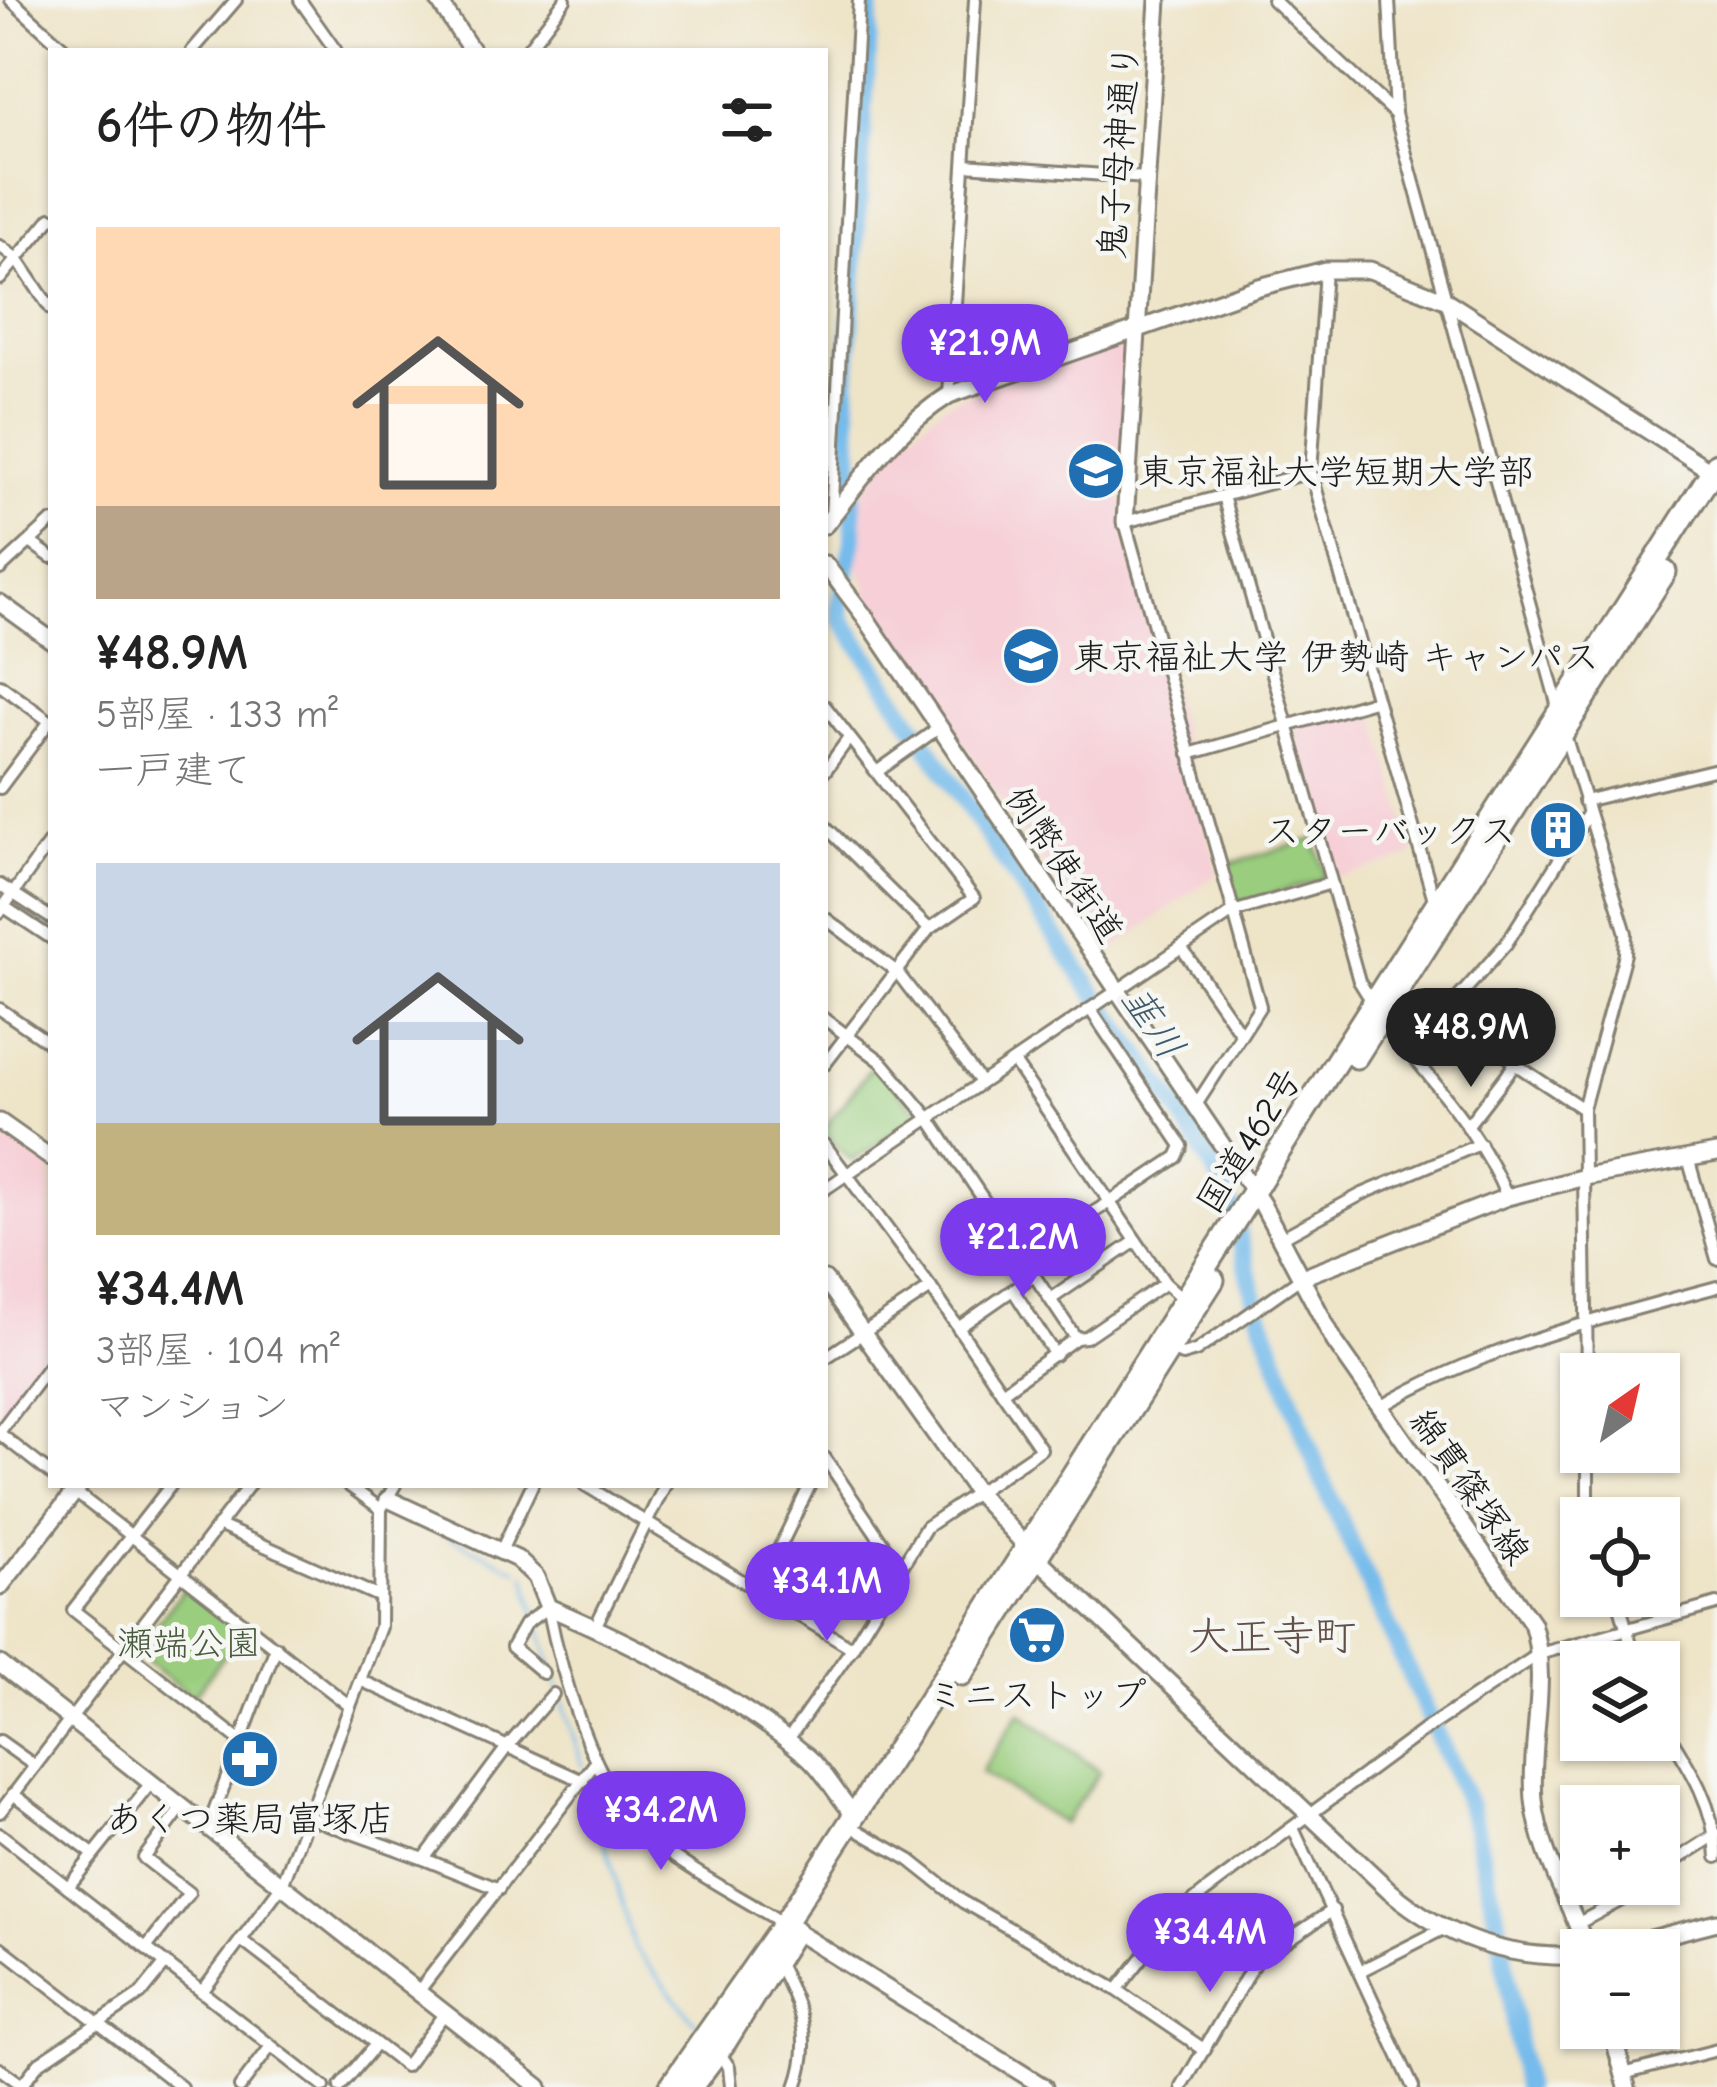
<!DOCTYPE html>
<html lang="ja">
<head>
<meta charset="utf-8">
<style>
  :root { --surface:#fff; --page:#f2f2f2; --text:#222; --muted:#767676; --accent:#7c3aed }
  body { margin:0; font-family:"Comic Neue","Klee One",sans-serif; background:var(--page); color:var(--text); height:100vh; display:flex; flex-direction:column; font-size:45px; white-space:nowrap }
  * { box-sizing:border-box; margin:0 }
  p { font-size:39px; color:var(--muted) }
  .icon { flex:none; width:66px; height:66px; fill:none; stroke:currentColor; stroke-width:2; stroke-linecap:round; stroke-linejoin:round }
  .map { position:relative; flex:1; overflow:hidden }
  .drawer { position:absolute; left:48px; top:48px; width:780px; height:1440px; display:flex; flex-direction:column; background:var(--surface); border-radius:0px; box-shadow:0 3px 9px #0004 }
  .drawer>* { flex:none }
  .needle { width:78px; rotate:34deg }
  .buttons { position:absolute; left:1560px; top:1353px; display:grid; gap:24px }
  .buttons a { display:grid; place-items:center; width:120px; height:120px; border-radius:0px; background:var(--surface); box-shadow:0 3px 9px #0004; font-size:60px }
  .price { position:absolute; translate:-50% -102px; padding:0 27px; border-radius:42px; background:var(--accent); color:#fff; font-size:39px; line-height:78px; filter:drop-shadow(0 3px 6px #0008) }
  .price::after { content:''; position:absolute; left:50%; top:72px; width:36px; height:27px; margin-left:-18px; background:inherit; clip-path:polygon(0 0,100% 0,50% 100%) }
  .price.current { background:#222; color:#fff }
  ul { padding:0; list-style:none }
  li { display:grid; align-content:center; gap:24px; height:636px; padding:0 48px }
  li span { display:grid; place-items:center; height:372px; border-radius:0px; color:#555 }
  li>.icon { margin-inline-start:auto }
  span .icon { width:216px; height:216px; fill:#fffc; stroke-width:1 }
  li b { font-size:51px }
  h2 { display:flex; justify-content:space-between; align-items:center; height:144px; padding:0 48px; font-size:51px }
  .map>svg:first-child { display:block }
  .built { fill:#f6cfd7 }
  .green { fill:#9ace7e; stroke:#5b754d; stroke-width:3 }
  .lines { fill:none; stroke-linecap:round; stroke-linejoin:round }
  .stream { stroke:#74bbeb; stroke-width:3 }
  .river { stroke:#74bbeb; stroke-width:18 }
  .street-casing { stroke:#858072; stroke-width:16 }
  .secondary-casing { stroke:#858072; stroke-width:21 }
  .highway-casing { stroke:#858072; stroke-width:27 }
  .street { stroke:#fff; stroke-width:10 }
  .secondary { stroke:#fff; stroke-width:15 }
  .highway { stroke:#fff; stroke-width:21 }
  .labels { text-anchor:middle; stroke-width:9; stroke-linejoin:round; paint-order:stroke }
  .street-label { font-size:36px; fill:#1c1c1c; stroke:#f6f6f2 }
  .poi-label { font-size:36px; fill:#1c1c1c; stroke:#f6f6f2; text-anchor:start }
  .park-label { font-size:36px; fill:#485a3e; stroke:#f6f6f2 }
  .water-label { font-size:39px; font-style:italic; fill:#3f5c6f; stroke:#f6f6f2 }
  .quarter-label { font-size:42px; fill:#614f48; stroke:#f6f6f2 }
</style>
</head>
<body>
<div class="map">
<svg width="1717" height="2087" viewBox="0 0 1717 2087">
  <rect width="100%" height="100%" fill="#f6f6f2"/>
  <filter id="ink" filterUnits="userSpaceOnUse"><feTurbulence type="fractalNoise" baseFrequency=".00833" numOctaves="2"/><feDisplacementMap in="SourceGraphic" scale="24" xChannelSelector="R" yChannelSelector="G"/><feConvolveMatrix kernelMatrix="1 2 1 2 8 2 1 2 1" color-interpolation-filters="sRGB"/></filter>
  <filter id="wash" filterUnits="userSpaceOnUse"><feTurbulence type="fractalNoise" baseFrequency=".004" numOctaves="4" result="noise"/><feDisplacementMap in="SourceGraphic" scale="48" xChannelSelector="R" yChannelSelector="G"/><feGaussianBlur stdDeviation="2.7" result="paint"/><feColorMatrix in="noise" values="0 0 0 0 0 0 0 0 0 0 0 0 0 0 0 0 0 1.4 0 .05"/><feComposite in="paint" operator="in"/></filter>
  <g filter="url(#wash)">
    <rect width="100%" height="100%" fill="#eee4c8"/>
    <g class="built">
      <path d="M1123 343 1129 348 1121 496 1218 873 1104 956 865 595 867 589 856 561 862 510 860 496 895 448 941 407 973 390Z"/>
      <path d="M1369 706 1374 711 1414 850 1409 857 1340 877 1333 873 1295 732 1298 727Z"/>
      <path d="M0 1131 51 1166V1357L0 1425Z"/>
    </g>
    <g class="green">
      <path d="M1314 839 1325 874 1321 880 1244 903 1236 900 1225 865Z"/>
      <path d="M875 1062 917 1111V1117L852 1161 825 1135V1128Z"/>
      <path d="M185 1586 243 1630 193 1697 135 1653Z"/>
      <path d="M1020 1712 1100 1772 1063 1824 981 1772Z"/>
    </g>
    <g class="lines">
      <g class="stream">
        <path d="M20 908 51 929"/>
        <path d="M371 1485 382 1498"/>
        <path d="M392 1510 518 1570"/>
        <path d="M526 1575 535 1613"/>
        <path d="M538 1622 583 1767"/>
        <path d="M588 1782 635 1949 701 2029"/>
      </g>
      <path class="river" d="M871 0 847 383 854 535 840 606 842 619 1085 980 1179 1111 1220 1179 1232 1209 1257 1305 1319 1473 1470 1808 1499 1926 1524 2087"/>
    </g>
  </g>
  <g filter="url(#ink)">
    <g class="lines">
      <defs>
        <g id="street">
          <path d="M11 0 67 51"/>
          <path d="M300 0 336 51"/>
          <path d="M1273 0 1395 114"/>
          <path d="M1389 0 1395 114 1558 707"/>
          <path d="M192 51 236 0"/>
          <path d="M526 51 565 0"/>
          <path d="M965 165 1146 178"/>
          <path d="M0 246 17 259 51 309"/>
          <path d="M1325 270 1311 472 1435 903"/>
          <path d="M0 279 51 218"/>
          <path d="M949 395 975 0"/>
          <path d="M1223 496 1359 981C1404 1056 1473 1114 1507 1197"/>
          <path d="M831 518 859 0"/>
          <path d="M30 542 51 557"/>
          <path d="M0 569 51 522"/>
          <path d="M0 685 51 722"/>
          <path d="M825 706 974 898 929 929 825 1064"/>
          <path d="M1565 735 1626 933 1625 954 1583 1109 1587 1374"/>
          <path d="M1189 754 1374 701"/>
          <path d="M825 771 849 738"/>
          <path d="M878 771 937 729"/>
          <path d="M0 788 50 721"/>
          <path d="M1584 801 1717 769"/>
          <path d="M825 826 929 929"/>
          <path d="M0 885 51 918"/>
          <path d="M0 904 51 938"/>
          <path d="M0 912 51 840"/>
          <path d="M825 918 897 972 980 1081"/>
          <path d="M1181 947 1241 1034"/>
          <path d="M1460 996 1515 1064 1583 1109"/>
          <path d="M0 1009 51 1044"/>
          <path d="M825 1019 882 1062 929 1118 1076 1338 1086 1337 1165 1283"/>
          <path d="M1411 1051 1506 944 1588 814"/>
          <path d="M1014 1062 1165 1283 1183 1299"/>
          <path d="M1196 1105 1260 1006 1125 522 1311 472"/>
          <path d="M1468 1125 1515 1064"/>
          <path d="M1688 1158 1717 1259"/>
          <path d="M825 1189 1233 912 1331 883"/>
          <path d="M1281 1238 1362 1194 1480 1144"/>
          <path d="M1024 1259 1177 1157 1182 1146 1090 1009"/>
          <path d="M1013 1290 1055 1355"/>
          <path d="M1051 1299 1136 1241"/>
          <path d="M958 1328 1034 1275"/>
          <path d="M1169 1349 1182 1355 1196 1351 1302 1277"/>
          <path d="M825 1358 931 1288"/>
          <path d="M1002 1392 1076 1338"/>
          <path d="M1379 1408C1482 1347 1602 1318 1717 1287"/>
          <path d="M0 1431 51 1364"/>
          <path d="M0 1434 51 1474"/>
          <path d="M1588 1452V1502L1593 1518"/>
          <path d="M825 1458 899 1567"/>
          <path d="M66 1485 350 1706"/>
          <path d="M171 1485 73 1610 242 1742"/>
          <path d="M348 1485 381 1509"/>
          <path d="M585 1485 852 1648"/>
          <path d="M218 1525 378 1596"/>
          <path d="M501 1551 532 1485"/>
          <path d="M759 1590 810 1485"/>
          <path d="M1617 1596 1636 1662"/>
          <path d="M595 1627 665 1485"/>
          <path d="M543 1673 512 1647 525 1624 548 1607C561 1673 591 1777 638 1827 671 1862 742 1897 784 1924"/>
          <path d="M360 1680 583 1781"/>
          <path d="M1659 1719C1687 1763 1715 1803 1717 1857"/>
          <path d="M0 1741 35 1766"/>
          <path d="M787 1741 852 1648 926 1527 1041 1449 931 1288 825 1145"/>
          <path d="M13 1794 93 1854"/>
          <path d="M0 1812 249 1485"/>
          <path d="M308 1817 424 1859 507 1747 553 1694"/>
          <path d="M208 1828 276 1647"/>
          <path d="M1293 1828 1413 2087"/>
          <path d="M859 1831 910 1860 963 1902 1117 1990 1205 2050"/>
          <path d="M0 1834 324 2087"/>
          <path d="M424 1859 499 1889"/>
          <path d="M1659 1871 1717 1834"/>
          <path d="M68 1887 151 1783"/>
          <path d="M1577 1924 1629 1896 1644 1884"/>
          <path d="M241 1940 405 2066 445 2013"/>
          <path d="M0 1947 181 2087"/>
          <path d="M146 1948 189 1893 144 1858 182 1807"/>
          <path d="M777 1962C800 2005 814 2039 796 2087"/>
          <path d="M1360 1971 1443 1929"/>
          <path d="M1117 1990 1175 1916 1205 1892 1424 1730 1539 1654 1717 1604"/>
          <path d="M202 1992 282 1885 308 1817 380 1627 381 1509 395 1485"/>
          <path d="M418 1992 596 1762"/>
          <path d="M719 2052 729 2067 731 2087"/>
          <path d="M0 2069 25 2087"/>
          <path d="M1623 2074 1717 2050"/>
          <path d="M20 2087 39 2063 141 1994 166 1963"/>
          <path d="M240 2087 271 2046"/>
          <path d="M340 2087 376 2044"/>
          <path d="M1182 2087 1255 1962 1333 1910"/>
        </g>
        <g id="secondary">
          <path d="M438 0 472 51"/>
          <path d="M1125 522 1158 0"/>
          <path d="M825 525C864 476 895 429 949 395L1259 287 1325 270H1370L1445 300 1717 475"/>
          <path d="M825 564 865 617 1262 1204 1335 1342 1532 1623C1550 1680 1529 1742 1534 1800 1539 1851 1570 1902 1587 1950"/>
          <path d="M0 603 51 640"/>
          <path d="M0 1122 51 1158"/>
          <path d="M1302 1277 1507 1197 1585 1177 1717 1153"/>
          <path d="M825 1280 977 1493 1037 1558 1390 1891C1447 1939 1507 1959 1581 1956"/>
          <path d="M388 1499 517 1559 536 1577 548 1607C638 1646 732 1693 807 1756 826 1772 837 1797 854 1814"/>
          <path d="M0 1587 80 1485"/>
          <path d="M0 1664 539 2087"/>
          <path d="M787 1926 1044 2087"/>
          <path d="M1608 1950 1717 1922"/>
          <path d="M1611 2028 1627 2087"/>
        </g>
        <g id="highway">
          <path d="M1356 1057 1665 572"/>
          <path d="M962 1674 1213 1280"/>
          <path d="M670 2087 784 1924 944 1677 1717 464"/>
          <path d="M691 2087 725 2042 794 1931"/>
        </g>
      </defs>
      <use href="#street" class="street-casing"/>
      <use href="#secondary" class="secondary-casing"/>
      <use href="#highway" class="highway-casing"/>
      <use href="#street" class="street"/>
      <use href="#secondary" class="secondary"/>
      <use href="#highway" class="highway"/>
    </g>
  </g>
  <defs>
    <symbol id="university-disc" viewBox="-11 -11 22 22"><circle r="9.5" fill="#1f6fb2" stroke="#f6f6f2"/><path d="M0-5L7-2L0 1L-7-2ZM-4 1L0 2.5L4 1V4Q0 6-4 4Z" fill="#fff"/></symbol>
    <symbol id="building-disc" viewBox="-11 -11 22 22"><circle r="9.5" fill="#1f6fb2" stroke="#f6f6f2"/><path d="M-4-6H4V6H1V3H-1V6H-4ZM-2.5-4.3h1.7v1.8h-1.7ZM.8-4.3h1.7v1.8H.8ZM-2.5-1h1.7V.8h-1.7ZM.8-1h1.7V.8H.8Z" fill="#fff"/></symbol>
    <symbol id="supermarket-disc" viewBox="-11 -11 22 22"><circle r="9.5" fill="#1f6fb2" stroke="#f6f6f2"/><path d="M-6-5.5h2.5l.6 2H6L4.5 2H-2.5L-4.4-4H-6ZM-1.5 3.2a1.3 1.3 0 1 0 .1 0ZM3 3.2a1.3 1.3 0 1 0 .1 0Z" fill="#fff"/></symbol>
    <symbol id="pharmacy-disc" viewBox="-11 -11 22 22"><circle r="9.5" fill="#1f6fb2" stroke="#f6f6f2"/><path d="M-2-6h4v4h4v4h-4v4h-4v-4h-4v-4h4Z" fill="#fff"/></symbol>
  </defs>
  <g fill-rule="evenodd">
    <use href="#university-disc" x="1063" y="438" width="66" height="66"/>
    <use href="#university-disc" x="998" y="623" width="66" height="66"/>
    <use href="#building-disc" x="1525" y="797" width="66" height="66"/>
    <use href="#supermarket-disc" x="1004" y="1602" width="66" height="66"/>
    <use href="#pharmacy-disc" x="217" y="1726" width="66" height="66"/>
  </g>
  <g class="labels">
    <g class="street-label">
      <text transform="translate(1118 151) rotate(-86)" y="13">鬼子母神通り</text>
      <text transform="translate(1065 864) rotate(56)" y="13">例幣使街道</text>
      <text transform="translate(1248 1140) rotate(-58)" y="13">国道462号</text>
      <text transform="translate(1471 1486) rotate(55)" y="13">綿貫篠塚線</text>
    </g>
    <g class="poi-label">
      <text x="1138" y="484">東京福祉大学短期大学部</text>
      <text x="1073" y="669">東京福祉大学 伊勢崎 キャンパス</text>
      <text x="1516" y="843" text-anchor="end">スターバックス</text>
      <text x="1037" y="1707" text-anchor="middle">ミニストップ</text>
      <text x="250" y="1831" text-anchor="middle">あくつ薬局富塚店</text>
    </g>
    <g class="park-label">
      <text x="189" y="1655">瀬端公園</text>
    </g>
    <g class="water-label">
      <text transform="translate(1154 1022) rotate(56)" y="14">韮川</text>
    </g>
    <g class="quarter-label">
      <text x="1272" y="1650">大正寺町</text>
    </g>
  </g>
</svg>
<div class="buttons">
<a><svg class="needle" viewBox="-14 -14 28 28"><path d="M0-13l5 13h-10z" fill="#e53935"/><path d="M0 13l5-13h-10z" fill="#767676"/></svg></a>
<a><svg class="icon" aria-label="locate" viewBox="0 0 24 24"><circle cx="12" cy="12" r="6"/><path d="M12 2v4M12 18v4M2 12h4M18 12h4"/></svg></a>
<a><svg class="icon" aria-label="layers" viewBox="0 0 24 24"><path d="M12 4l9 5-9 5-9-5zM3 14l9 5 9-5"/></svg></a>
<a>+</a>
<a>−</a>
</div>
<b class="price" style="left:985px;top:406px">¥21.9M</b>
<b class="price current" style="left:1471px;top:1090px">¥48.9M</b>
<b class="price" style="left:1023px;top:1300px">¥21.2M</b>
<b class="price" style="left:827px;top:1644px">¥34.1M</b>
<b class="price" style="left:661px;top:1873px">¥34.2M</b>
<b class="price" style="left:1210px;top:1995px">¥34.4M</b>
<section class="drawer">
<h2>6件の物件<svg class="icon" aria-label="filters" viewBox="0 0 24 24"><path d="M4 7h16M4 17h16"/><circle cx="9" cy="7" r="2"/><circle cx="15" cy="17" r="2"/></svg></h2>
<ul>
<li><span style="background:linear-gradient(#ffd9b3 75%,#b9a48a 0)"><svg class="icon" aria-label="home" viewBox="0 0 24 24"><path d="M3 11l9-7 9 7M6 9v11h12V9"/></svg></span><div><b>¥48.9M</b><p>5部屋 · 133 m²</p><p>一戸建て</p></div></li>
<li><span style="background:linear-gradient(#c9d6e8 70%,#c2b280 0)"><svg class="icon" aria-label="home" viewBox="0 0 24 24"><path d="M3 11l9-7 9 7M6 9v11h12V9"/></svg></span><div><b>¥34.4M</b><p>3部屋 · 104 m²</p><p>マンション</p></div></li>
</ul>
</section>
</div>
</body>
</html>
